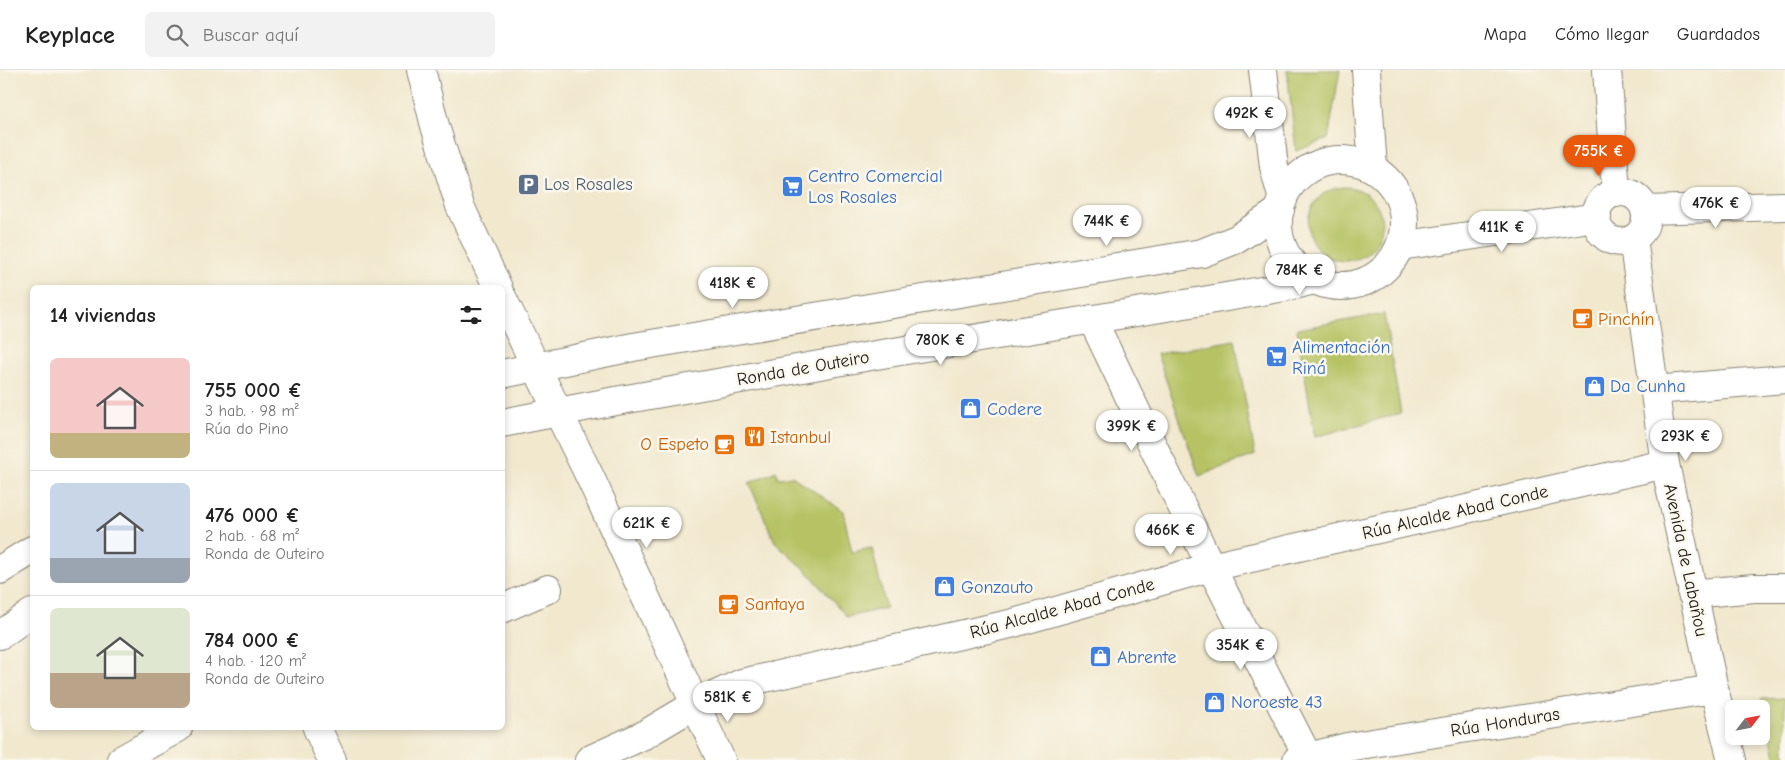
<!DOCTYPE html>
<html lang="es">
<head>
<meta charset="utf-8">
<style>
  :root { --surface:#fff; --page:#f2f2f2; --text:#222; --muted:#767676; --line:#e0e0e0; --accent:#ea580c }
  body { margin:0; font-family:"Comic Neue",sans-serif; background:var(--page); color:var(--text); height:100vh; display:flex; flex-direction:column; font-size:19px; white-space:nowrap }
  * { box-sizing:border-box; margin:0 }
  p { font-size:16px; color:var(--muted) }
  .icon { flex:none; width:28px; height:28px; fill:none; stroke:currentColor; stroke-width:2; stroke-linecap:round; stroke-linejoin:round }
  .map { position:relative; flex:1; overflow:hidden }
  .side { position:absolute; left:30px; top:215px; width:475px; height:445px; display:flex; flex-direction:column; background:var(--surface); border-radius:8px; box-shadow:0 2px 8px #0003 }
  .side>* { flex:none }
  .needle { width:32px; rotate:58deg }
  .buttons { position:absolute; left:1725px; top:630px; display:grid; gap:10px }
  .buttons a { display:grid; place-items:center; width:45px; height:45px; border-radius:8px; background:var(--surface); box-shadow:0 2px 8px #0003; font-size:25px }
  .price { position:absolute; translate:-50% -42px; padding:0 11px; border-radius:18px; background:#fff; color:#222; font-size:16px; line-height:32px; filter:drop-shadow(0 1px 2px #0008) }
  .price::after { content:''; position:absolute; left:50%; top:30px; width:15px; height:11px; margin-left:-8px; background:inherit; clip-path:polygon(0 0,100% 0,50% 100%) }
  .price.active { background:var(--accent); color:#fff }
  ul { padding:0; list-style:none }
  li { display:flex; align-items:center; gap:15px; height:125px; padding:0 20px }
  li+li { border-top:1px solid var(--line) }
  li span { display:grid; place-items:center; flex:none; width:140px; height:100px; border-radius:8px; color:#555 }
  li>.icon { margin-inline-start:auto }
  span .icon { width:60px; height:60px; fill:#fffc; stroke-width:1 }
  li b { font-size:21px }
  h2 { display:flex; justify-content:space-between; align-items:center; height:60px; padding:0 20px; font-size:21px }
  header { display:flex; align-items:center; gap:30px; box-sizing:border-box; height:70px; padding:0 25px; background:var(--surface); border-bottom:1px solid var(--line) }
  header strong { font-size:24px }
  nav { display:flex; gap:28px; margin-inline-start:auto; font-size:18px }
  .search { width:350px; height:45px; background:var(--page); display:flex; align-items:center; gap:12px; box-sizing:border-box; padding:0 18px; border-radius:8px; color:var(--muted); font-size:19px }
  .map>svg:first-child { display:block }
  .green { fill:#b6c264; stroke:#696f40 }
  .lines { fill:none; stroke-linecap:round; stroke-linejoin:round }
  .minor-casing { stroke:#868275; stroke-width:30 }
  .minor { stroke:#fff; stroke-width:28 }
  .labels { text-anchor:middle; stroke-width:5; stroke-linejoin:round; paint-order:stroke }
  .shop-label { font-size:18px; fill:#366cbe; stroke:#fbf7ec; text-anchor:start }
  .service-label { font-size:18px; fill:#4e5e75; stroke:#fbf7ec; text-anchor:start }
  .food-label { font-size:18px; fill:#c56008; stroke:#fbf7ec; text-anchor:start }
  .street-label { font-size:18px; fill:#1c1c1c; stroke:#fbf7ec }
</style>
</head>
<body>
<header>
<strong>Keyplace</strong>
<div class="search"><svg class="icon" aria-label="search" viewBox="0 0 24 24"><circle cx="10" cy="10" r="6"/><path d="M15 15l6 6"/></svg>Buscar aquí</div>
<nav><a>Mapa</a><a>Cómo llegar</a><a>Guardados</a></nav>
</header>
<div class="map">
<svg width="1785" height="690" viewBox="0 0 1785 690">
  <rect width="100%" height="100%" fill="#fbf7ec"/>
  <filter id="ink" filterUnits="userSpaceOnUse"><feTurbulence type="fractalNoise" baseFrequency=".02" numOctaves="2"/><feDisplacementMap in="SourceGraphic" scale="10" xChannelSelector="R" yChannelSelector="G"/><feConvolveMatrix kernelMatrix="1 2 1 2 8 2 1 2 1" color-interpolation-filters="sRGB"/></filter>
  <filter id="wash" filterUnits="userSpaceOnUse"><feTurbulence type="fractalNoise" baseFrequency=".0096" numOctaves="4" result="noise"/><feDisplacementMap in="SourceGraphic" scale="20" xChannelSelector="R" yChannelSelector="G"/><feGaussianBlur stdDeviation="1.12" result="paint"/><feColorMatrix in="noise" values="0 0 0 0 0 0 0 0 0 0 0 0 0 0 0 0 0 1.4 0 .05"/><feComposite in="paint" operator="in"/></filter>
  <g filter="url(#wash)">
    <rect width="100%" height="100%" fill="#f1e8ce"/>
    <g class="green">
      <path d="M1287 0H1340L1328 69 1296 81Z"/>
      <circle cx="1345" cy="154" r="37"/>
      <path d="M1384 244 1401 343 1315 367 1297 259Z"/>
      <path d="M1235 270 1255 385 1199 406 1157 284Z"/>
      <path d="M776 401 778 408 792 406 843 441 852 482 872 478 886 538 847 547 806 500 775 472 749 413Z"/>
      <path d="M1785 628V690H1776L1761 629Z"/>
    </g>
  </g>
  <g filter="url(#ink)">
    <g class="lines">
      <defs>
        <g id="minor">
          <path d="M421 0 435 56 460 136 498 218"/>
          <path d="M1263 0 1274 97 1283 130"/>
          <path d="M1366 0 1373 98"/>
          <path d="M1607 0 1616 123"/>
          <circle cx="1341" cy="153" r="63"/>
          <circle cx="1621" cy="147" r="25"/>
          <path d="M1645 140 1785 136"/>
          <path d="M1633 169 1665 394 1714 619 1732 690"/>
          <path d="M1400 176 1597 147"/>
          <path d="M502 227 590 407 721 690"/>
          <path d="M1092 249 1211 497 1308 687"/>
          <path d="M502 304 633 277 1202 183 1237 169 1280 140"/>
          <path d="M1655 320 1785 309"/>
          <path d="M502 353 610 332 876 285 1191 233 1291 216 1314 210"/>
          <path d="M0 500 32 480"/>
          <path d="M1692 524 1754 518H1785"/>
          <path d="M502 539 548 519"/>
          <path d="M0 565 32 543"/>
          <path d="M317 658 332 690"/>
          <path d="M121 690 178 658"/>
          <path d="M589 690 644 665 696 634 742 613 1010 554 1211 497 1665 394"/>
          <path d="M1297 690 1347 677 1714 619"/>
        </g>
      </defs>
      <use href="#minor" class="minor-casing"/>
      <use href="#minor" class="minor"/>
    </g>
  </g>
  <defs>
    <symbol id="parking-square" viewBox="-11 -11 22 22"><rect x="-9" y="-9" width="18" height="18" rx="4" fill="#5c6f8a" stroke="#fbf7ec"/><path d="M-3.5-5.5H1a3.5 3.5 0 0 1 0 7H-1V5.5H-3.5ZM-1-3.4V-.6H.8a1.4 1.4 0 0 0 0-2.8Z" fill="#fff"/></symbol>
    <symbol id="supermarket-square" viewBox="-11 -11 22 22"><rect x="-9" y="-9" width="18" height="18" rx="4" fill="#3f7fe0" stroke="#fbf7ec"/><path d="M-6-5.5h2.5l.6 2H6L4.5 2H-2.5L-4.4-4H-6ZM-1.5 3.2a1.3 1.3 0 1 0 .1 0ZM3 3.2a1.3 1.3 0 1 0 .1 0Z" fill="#fff"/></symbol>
    <symbol id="cafe-square" viewBox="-11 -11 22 22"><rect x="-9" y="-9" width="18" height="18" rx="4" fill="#e8710a" stroke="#fbf7ec"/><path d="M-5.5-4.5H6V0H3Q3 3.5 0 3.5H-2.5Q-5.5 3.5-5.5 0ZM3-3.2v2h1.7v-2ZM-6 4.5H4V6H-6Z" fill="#fff"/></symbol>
    <symbol id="shop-square" viewBox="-11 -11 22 22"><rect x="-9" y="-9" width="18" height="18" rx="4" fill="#3f7fe0" stroke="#fbf7ec"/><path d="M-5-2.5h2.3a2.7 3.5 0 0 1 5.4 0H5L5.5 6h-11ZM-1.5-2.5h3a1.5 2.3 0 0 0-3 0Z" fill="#fff"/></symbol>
    <symbol id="restaurant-square" viewBox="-11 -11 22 22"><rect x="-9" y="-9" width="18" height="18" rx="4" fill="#e8710a" stroke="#fbf7ec"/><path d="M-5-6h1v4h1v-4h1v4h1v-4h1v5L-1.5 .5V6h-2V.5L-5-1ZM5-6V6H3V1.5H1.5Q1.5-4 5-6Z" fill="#fff"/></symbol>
  </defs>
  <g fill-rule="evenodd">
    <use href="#parking-square" x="516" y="102" width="25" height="25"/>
    <use href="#supermarket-square" x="780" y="104" width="25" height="25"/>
    <use href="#cafe-square" x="1570" y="236" width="25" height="25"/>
    <use href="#supermarket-square" x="1264" y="274" width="25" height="25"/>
    <use href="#shop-square" x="1582" y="304" width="25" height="25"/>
    <use href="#shop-square" x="958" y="326" width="25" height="25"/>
    <use href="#restaurant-square" x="742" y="354" width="25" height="25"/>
    <use href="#cafe-square" x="712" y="362" width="25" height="25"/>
    <use href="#shop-square" x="932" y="504" width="25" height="25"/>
    <use href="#cafe-square" x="716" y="522" width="25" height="25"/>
    <use href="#shop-square" x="1088" y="574" width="25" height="25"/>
    <use href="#shop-square" x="1202" y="620" width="25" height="25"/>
  </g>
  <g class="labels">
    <g class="shop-label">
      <text x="808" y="112">Centro Comercial<tspan x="808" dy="21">Los Rosales</tspan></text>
      <text x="1292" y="283">Alimentación<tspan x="1292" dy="21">Riná</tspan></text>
      <text x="1610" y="322">Da Cunha</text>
      <text x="987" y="345">Codere</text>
      <text x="961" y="523">Gonzauto</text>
      <text x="1117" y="593">Abrente</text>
      <text x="1231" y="638">Noroeste 43</text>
    </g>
    <g class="service-label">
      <text x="544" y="120">Los Rosales</text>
    </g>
    <g class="food-label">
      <text x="1598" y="255">Pinchín</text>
      <text x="770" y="373">Istanbul</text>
      <text x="709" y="380" text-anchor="end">O Espeto</text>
      <text x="745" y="540">Santaya</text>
    </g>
    <g class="street-label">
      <text transform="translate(803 298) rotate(-10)" y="6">Ronda de Outeiro</text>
      <text transform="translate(1455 442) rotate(-13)" y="6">Rúa Alcalde Abad Conde</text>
      <text transform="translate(1686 490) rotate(78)" y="6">Avenida de Labañou</text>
      <text transform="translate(1062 538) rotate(-15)" y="6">Rúa Alcalde Abad Conde</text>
      <text transform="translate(1505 652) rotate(-9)" y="6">Rúa Honduras</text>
    </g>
  </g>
</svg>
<div class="buttons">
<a><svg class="needle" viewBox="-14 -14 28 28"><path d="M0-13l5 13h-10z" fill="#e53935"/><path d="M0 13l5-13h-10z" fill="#767676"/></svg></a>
</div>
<b class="price" style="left:1250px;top:69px">492K €</b>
<b class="price active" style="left:1599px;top:107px">755K €</b>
<b class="price" style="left:1716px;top:159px">476K €</b>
<b class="price" style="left:1107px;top:177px">744K €</b>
<b class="price" style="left:1502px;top:183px">411K €</b>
<b class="price" style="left:1300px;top:226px">784K €</b>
<b class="price" style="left:733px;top:239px">418K €</b>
<b class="price" style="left:941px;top:296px">780K €</b>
<b class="price" style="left:1132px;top:382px">399K €</b>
<b class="price" style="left:1686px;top:392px">293K €</b>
<b class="price" style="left:647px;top:479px">621K €</b>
<b class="price" style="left:1171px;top:486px">466K €</b>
<b class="price" style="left:1241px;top:601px">354K €</b>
<b class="price" style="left:728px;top:653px">581K €</b>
<section class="side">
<h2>14 viviendas<svg class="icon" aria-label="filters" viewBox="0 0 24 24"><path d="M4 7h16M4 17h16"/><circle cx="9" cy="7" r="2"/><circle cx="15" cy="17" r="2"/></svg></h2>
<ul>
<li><span style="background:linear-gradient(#f6c9c9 75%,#c2b280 0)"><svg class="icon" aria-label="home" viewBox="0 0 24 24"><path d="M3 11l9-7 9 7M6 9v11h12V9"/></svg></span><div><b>755 000 €</b><p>3 hab. · 98 m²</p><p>Rúa do Pino</p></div></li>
<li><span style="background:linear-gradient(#c9d6e8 75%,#9aa5b1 0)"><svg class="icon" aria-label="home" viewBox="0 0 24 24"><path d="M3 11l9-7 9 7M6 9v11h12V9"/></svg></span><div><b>476 000 €</b><p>2 hab. · 68 m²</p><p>Ronda de Outeiro</p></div></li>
<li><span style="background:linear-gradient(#dfe7d0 65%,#b9a48a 0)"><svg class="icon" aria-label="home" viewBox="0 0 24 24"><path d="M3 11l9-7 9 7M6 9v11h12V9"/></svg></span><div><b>784 000 €</b><p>4 hab. · 120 m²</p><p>Ronda de Outeiro</p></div></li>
</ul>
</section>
</div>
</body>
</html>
